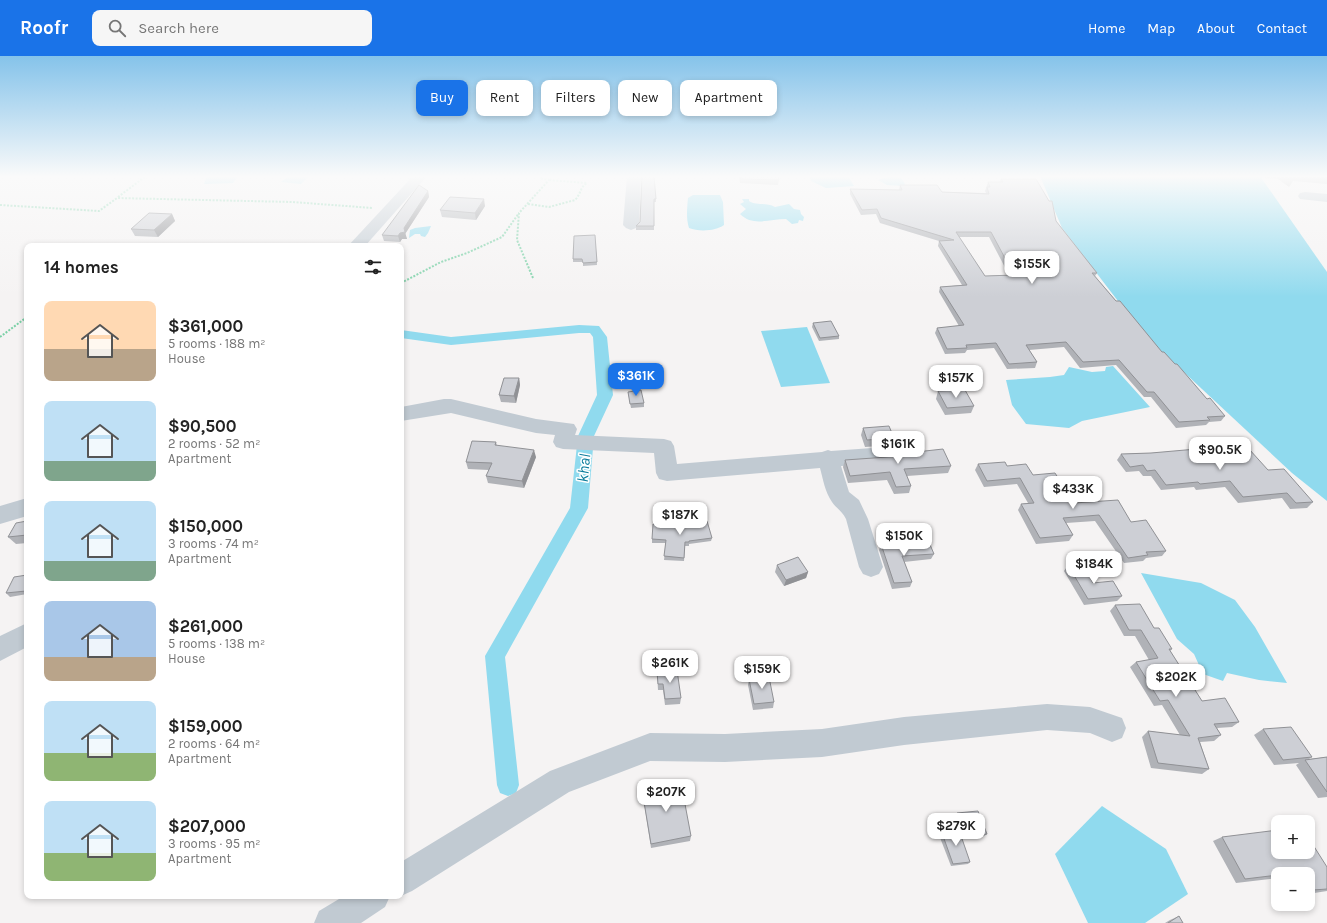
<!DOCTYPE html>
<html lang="en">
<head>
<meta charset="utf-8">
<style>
  :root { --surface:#fff; --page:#f6f6f6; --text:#222; --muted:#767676; --accent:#1a73e8 }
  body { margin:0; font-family:Karla,sans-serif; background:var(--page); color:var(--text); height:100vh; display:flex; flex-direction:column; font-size:15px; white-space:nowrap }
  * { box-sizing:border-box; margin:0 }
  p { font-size:13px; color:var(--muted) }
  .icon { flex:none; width:22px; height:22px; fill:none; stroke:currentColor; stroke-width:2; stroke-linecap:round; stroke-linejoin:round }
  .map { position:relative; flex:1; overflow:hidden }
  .panel { position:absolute; left:24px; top:187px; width:380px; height:656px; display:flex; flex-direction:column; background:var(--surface); border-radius:8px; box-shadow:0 2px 6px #0003 }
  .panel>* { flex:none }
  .banner { position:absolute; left:416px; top:24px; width:380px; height:36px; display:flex; gap:8px }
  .fabs { position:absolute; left:1271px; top:759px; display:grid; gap:8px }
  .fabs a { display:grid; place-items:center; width:44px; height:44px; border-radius:8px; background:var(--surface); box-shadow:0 2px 6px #0003; font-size:20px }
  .price { position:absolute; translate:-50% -34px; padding:0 9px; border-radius:8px; background:#fff; color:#222; font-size:13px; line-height:26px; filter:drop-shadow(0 1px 2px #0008) }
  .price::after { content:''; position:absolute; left:50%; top:24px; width:12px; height:9px; margin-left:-6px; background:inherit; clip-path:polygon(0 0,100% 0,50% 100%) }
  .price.on { background:var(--accent); color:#fff }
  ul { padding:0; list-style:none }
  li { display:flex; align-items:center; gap:12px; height:100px; padding:0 20px }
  li span { display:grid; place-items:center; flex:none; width:112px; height:80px; border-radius:8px; color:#555 }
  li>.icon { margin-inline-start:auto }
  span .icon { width:48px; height:48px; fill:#fffc; stroke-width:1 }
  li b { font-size:17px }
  h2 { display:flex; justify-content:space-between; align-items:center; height:48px; padding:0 20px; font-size:17px }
  .chip { padding:0 14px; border-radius:8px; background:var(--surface); box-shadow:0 2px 6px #0003; font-size:14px; line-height:36px }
  .chip.on { background:var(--accent); color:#fff }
  header { display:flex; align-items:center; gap:24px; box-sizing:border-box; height:56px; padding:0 20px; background:var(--accent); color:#fff }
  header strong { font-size:19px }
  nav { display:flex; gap:22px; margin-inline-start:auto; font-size:14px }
  .search { width:280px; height:36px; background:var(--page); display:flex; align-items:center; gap:10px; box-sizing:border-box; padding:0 14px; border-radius:8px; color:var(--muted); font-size:15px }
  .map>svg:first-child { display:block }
  .water { fill:#90daee }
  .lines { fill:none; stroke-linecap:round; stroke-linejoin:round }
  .canal { fill:#90daee; fill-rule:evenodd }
  .path { stroke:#7ad0a6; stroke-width:2; stroke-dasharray:2 1.5; stroke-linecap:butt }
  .minor { fill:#c1cad2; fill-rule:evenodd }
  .wall { fill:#b0b2b7; fill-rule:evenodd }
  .shaded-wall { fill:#909195 }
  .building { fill:#cdcfd5; stroke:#909195; fill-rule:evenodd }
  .labels { text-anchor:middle; stroke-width:3; stroke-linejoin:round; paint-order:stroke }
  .water-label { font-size:16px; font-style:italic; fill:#0c7c9b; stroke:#fff }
</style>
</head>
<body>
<header>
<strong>Roofr</strong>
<div class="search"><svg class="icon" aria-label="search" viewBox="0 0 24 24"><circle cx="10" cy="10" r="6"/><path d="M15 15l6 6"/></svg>Search here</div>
<nav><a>Home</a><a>Map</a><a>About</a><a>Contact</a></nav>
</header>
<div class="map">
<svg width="1327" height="867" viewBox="0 0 1327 867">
  <rect width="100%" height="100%" fill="#f5f3f3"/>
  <g class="water">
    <path d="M207 120H238L233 127 204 128Z"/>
    <path d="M289 120H309L301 128 281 126Z"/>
    <path d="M809 120H848L854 130 826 132 811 125Z"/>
    <path d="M892 120 901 122 905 128 904 130 887 129 878 124Z"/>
    <path d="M1040 120H1260L1327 216V445L1292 417 1144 279 1062 172Z"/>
    <path d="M693 139H720L723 146 724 169C716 175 699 176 689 172 686 163 687 152 688 142Z"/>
    <path d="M742 143H749V145C757 150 767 146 775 151L789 148 794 153 800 154 801 158 804 161 803 165 799 164 798 167 792 168 786 163C769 163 753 171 740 158L746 153 740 148 744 146Z"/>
    <path d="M431 170 428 177 425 181 421 180 420 178H415L409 182 410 174 415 172Z"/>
    <path d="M807 271 830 327 781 331 761 275Z"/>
    <path d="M1113 310 1150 351 1082 365 1069 372 1026 368 1012 349 1006 324 1050 321 1064 319 1069 311 1092 316 1105 315 1106 311Z"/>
    <path d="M1141 517 1201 527 1235 544 1255 571 1287 627 1259 624 1227 617 1223 625 1203 618 1194 598 1177 583Z"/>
    <path d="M1102 750 1166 793 1188 838 1145 867H1088L1055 798Z"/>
  </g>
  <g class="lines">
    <path class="canal" d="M579 269 599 270 607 281 613 339 594 380 588 452 505 601 519 729 516 737 508 740 500 737 497 729 485 600 570 452 578 380 597 339 593 281 590 277H579L451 289 401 282V274L451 281Z"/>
    <g class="path">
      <path d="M118 141 146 120"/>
      <path d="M528 148 549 151 575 144C581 138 580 131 587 127L549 124"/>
      <path d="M0 149 99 155 117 142 292 146 373 152"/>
      <path d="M533 222 517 184 519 157 549 124 540 122 542 120"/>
      <path d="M401 227 441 206 467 197 502 181 519 157"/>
      <path d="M0 281 27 261"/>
    </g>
    <g class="minor">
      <path d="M413 120H427L365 190H348Z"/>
      <path d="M627 120H641L639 169 636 172 631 174 626 172 623 169Z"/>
      <path d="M1305 136 1327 138V146L1300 143 1298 140 1300 137Z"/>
      <path d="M444 343H451L536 363 574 368 577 373 575 379 664 383 671 385 674 390 677 408 822 396 828 394 831 395 913 389 920 392 924 397 920 402 913 405 841 410 849 436 859 444 868 463 883 511 879 518 871 521 863 518 859 511 846 463C842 455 836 452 832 446 825 436 823 423 820 412L667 425 659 423 656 417 654 397 563 393 556 391 553 386 555 379 536 377 451 357 401 365V351Z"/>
      <path d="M27 442V460L0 468V450Z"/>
      <path d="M27 567V591L0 605V580Z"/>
      <path d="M1047 648 1090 651 1122 662 1126 672 1122 682 1112 686 1090 677 1047 674 904 689 822 701 725 706 650 705 569 736 412 835 401 840V806L550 715 650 677 725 678 822 673 904 661Z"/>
      <path d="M344 840H390L385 851 361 867H314L319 855Z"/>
    </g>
  </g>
  <g class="wall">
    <path d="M642 120 656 143V146H654V174H636V170L640 166Z"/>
    <path d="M739 120H778L779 124 778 129 740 127Z"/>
    <path d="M1246 120H1327V128L1293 125 1289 131 1278 123Z"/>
    <path d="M1001 123 1056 165 1097 217 1095 220 1116 245 1162 296 1175 308 1207 343 1225 360 1221 365 1209 366 1206 369 1176 372 1151 341H1144L1116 309 1080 312 1064 291 1029 294 1037 306 1035 312 1007 313 994 292 967 294 965 297 945 298 935 277 937 272 959 270 939 236 940 231 962 229 938 190 939 185 880 167 876 158 861 159 850 138V133L899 134 900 129 942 136 986 137 985 135 988 126H1000ZM959 181H989L1009 219 985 220Z"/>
    <path d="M428 135 429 141 405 178 407 183H402L400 186 384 185 382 179Z"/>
    <path d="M485 150 476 164 442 161 440 154Z"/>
    <path d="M172 158 175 165 158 181 135 180 131 173Z"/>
    <path d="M595 179 597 209 583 210V206H573V203Z"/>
    <path d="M813 267 839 280V283L819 285 812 271Z"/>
    <path d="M519 322 520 329 516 347 501 346 499 339Z"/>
    <path d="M938 335 974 350 971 357 945 359 936 343Z"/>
    <path d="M628 336 644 347V351L631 352Z"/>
    <path d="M863 372 894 382 892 389 865 391 861 379Z"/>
    <path d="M496 386 497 390 536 401 524 432 488 427 486 420 489 414 468 413 466 406Z"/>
    <path d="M1235 394 1268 414 1313 446 1307 452 1290 453 1282 442 1238 447 1225 431 1196 434 1194 431 1161 434 1151 420H1143L1139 415 1126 416 1117 404 1121 398Z"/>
    <path d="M916 399 951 410 948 417 907 420 911 430 909 437 894 438 887 424 848 427 843 411 845 404Z"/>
    <path d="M978 408 1007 410 1033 419 1074 447 1131 466 1166 495 1162 500 1146 502 1143 505 1124 507 1095 465 1066 467 1073 479 1069 485 1036 488 1018 454 1021 448 1028 447 1017 428 984 431 975 414Z"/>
    <path d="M27 465V487L16 488 8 481Z"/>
    <path d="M712 482 711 485 689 488V490H685L684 505 664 504 666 487H652V483Z"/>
    <path d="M881 488 934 498 931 503 904 506 912 526 910 531 892 533 879 494Z"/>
    <path d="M777 509 808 516 806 522 784 530 775 516Z"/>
    <path d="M1068 509 1093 527 1122 540 1117 545 1084 549 1064 515Z"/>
    <path d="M27 519V538L10 541 6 537Z"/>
    <path d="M1115 549 1154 572 1172 593 1170 595 1202 645 1239 666 1232 671 1217 672 1221 679 1214 685 1200 686 1209 713 1202 718 1151 712 1142 681 1148 675 1180 679 1162 649 1154 650 1130 611 1136 606 1149 604 1135 580H1124L1110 555Z"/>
    <path d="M657 616 681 642 680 648 665 649 663 634H658Z"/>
    <path d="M749 623 774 646 773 652 753 654 748 629Z"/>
    <path d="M1263 673 1312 701 1309 703 1327 701V741L1318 742 1296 709 1299 707 1274 709 1254 679Z"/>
    <path d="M642 734 691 780 690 785 651 792Z"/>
    <path d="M957 757 987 778 984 780 963 782 955 759Z"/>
    <path d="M942 777 970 806 968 808 951 810 939 779Z"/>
    <path d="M1222 781 1327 811V835L1308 838V818H1278V822L1236 827 1213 785Z"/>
    <path d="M1179 860 1183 867H1165L1170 864Z"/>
  </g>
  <g class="shaded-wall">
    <path d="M428 135 429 141 405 178 404 172Z"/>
    <path d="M484 143 485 150 476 164 475 157Z"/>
    <path d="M172 158 175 165 158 181 154 174Z"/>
    <path d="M405 176 407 183H402L400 186 398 180 400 177Z"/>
    <path d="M519 322 520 329 516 347 514 340Z"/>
    <path d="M534 394 536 401 524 432 522 425Z"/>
    <path d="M808 516 806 522 784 530 786 524Z"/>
  </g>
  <g class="building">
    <path d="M642 120H654L656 143H654V170H636L640 166Z"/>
    <path d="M740 120H778L779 124 740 123Z"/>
    <path d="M1001 123H1036L1049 145H1052L1056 165 1097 217H1092L1116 245H1120L1162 296H1164L1175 308H1177L1207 343 1210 342 1225 360 1207 361 1210 364 1179 366 1154 336H1147L1119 304 1083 306 1066 286 1026 289 1037 306 1009 308 996 287 966 289 967 292 947 293 937 272 964 269 940 231 967 229 939 185 954 184 881 162 877 153 862 154 850 133 902 134 900 129H937L942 136 989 138 987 131H990L988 126H1003ZM956 176H991L1014 219 985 220Z"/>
    <path d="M419 129 428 135 404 172 405 176 400 177 398 180 382 179Z"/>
    <path d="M450 141 484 143 475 157 440 154Z"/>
    <path d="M149 157 172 158 154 174 131 173Z"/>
    <path d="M595 179 597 206 583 207 582 203H573L574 180Z"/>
    <path d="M831 265 839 280 820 282 813 267Z"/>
    <path d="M504 322H519L514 340 499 339Z"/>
    <path d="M641 334 644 347 630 348 628 336Z"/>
    <path d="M965 334 974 350 947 352 938 335Z"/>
    <path d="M889 370 894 382 867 384 863 372Z"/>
    <path d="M472 385 496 386 495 389 534 394 522 425 486 420 492 407 466 406Z"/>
    <path d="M1231 390 1235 394 1249 393 1268 414 1284 413 1313 446 1296 447 1287 437 1243 441 1230 425 1200 428 1198 426 1166 429 1155 414 1147 415 1143 409 1130 411 1121 398 1151 397Z"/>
    <path d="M943 393 951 410 904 413 911 430 896 431 890 416 850 420 845 404 916 399 925 395Z"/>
    <path d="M1005 406 1007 410 1026 408 1033 419 1055 417 1074 447 1118 444 1131 466 1146 464 1166 495 1146 496 1148 499 1128 502 1099 459 1063 462 1073 479 1040 482 1021 448 1034 447 1020 422 987 425 978 408Z"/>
    <path d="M27 465V479L8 481 16 467Z"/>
    <path d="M707 465 712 482 689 485V486H685L684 502 664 500 666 484 652 483 653 468 676 469V466L692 467Z"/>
    <path d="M928 484 934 498 902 500 912 526 894 527 881 488Z"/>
    <path d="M798 501 808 516 786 524 777 509Z"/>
    <path d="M1082 508 1093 527 1113 525 1122 540 1088 543 1068 509Z"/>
    <path d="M27 519V533L26 535 6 537 14 521Z"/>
    <path d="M1140 548 1154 572H1159L1172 593H1169L1202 645 1225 642 1239 666 1214 668 1221 679 1198 682 1209 713 1158 707 1148 675 1190 680 1168 644 1160 645 1136 606 1158 602 1141 574H1129L1115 549Z"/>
    <path d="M677 614 681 642 665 643 663 628H658L657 616Z"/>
    <path d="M769 621 774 646 754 648 749 623Z"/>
    <path d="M1291 671 1312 701 1283 704 1263 673Z"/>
    <path d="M1327 701V736L1305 704Z"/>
    <path d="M681 727 691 780 651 788 642 734Z"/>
    <path d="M978 755 987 778 965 780 957 757Z"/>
    <path d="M959 774 970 806 953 808 942 777Z"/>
    <path d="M1278 774V796H1308V781L1327 811V833L1313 834 1308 826V818H1303L1302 816 1283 818H1278V819L1245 823 1222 781Z"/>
    <path d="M1179 860 1183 867H1168Z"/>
  </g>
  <linearGradient id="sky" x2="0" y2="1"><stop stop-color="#85c3ea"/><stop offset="0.5" stop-color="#fafafa"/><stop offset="1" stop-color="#fafafa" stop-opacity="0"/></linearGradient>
  <rect width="1327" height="241" fill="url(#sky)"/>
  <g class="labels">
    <g class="water-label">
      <text transform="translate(583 412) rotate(-85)" y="6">khal</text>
    </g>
  </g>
</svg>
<div class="fabs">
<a>+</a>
<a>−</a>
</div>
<b class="price" style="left:1032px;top:229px">$155K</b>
<b class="price on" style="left:636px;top:341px">$361K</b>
<b class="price" style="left:956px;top:343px">$157K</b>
<b class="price" style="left:898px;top:409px">$161K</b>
<b class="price" style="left:1220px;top:415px">$90.5K</b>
<b class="price" style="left:1073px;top:454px">$433K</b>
<b class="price" style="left:680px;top:480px">$187K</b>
<b class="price" style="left:904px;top:501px">$150K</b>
<b class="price" style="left:1094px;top:529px">$184K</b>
<b class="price" style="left:670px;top:628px">$261K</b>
<b class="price" style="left:762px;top:634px">$159K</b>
<b class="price" style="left:1176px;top:642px">$202K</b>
<b class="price" style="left:666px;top:757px">$207K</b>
<b class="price" style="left:956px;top:791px">$279K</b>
<div class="banner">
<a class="chip on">Buy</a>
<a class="chip">Rent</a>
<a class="chip">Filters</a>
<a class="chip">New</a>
<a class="chip">Apartment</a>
</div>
<section class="panel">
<h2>14 homes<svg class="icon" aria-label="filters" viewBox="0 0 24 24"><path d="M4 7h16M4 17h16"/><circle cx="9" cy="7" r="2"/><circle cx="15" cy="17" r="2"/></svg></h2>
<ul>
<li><span style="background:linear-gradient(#ffd9b3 60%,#b9a48a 0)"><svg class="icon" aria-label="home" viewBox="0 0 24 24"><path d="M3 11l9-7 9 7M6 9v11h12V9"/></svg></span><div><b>$361,000</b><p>5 rooms · 188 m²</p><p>House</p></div></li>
<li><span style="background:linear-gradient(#bfe0f5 75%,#7fa58c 0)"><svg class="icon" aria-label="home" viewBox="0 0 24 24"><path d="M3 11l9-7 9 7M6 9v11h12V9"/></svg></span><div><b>$90,500</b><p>2 rooms · 52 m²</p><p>Apartment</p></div></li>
<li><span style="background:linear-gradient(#bfe0f5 75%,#7fa58c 0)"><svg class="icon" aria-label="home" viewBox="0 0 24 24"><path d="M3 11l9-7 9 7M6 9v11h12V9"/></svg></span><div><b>$150,000</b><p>3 rooms · 74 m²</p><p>Apartment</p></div></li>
<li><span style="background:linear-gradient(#a9c7e8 70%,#b9a48a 0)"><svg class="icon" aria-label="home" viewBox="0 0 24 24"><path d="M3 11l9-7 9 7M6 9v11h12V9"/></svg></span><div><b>$261,000</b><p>5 rooms · 138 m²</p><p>House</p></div></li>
<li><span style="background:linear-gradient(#bfe0f5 65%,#8fb573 0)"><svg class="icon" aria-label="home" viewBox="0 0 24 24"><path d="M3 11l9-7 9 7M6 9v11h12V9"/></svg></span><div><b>$159,000</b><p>2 rooms · 64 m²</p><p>Apartment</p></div></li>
<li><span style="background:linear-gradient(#bfe0f5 65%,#8fb573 0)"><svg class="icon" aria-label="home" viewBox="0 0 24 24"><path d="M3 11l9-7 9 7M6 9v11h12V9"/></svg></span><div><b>$207,000</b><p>3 rooms · 95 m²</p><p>Apartment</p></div></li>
</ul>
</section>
</div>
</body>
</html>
